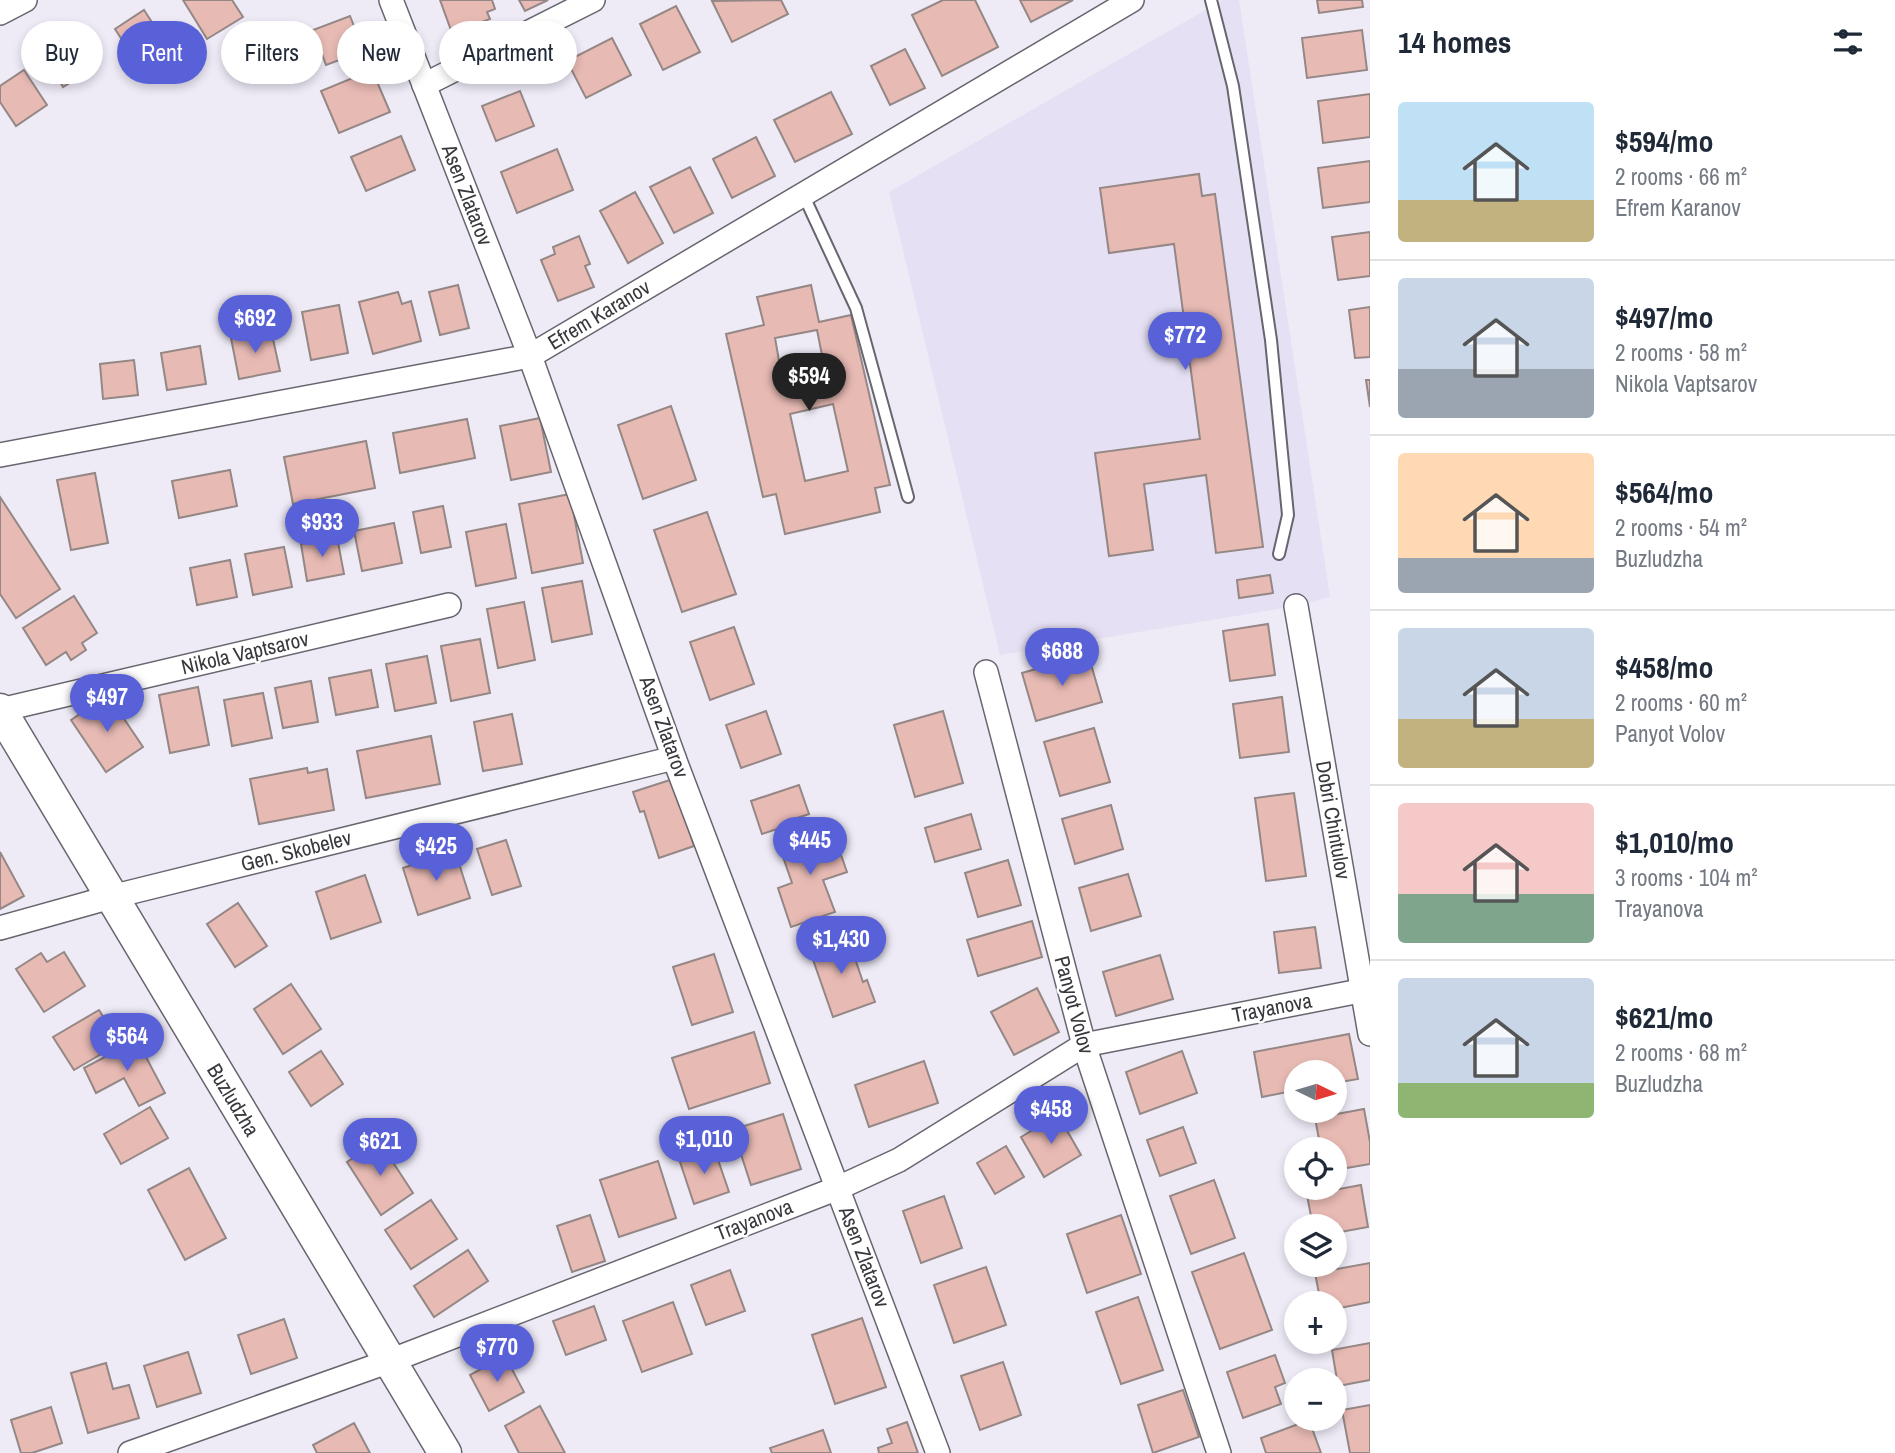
<!DOCTYPE html>
<html lang="en">
<head>
<meta charset="utf-8">
<style>
  :root { --surface:#fff; --page:#f2f2f3; --text:#1f2937; --muted:#747a83; --line:#e0e1e3; --accent:#5961d8 }
  body { margin:0; font-family:"Archivo Narrow",sans-serif; background:var(--page); color:var(--text); height:100vh; display:flex; flex-direction:column; font-size:26px; white-space:nowrap }
  * { box-sizing:border-box; margin:0 }
  p { font-size:23px; color:var(--muted) }
  .icon { flex:none; width:38px; height:38px; fill:none; stroke:currentColor; stroke-width:2; stroke-linecap:round; stroke-linejoin:round }
  .map { position:relative; flex:1; overflow:hidden }
  .details { display:flex; flex-direction:column; background:var(--surface); width:525px }
  .details>* { flex:none }
  .top-card { position:absolute; left:21px; top:21px; width:665px; height:63px; display:flex; gap:14px }
  .needle { width:46px; rotate:95deg }
  .controls { position:absolute; left:1284px; top:1060px; display:grid; gap:14px }
  .controls a { display:grid; place-items:center; width:63px; height:63px; border-radius:50%; background:var(--surface); box-shadow:0 4px 10px #0003; font-size:35px }
  .price { position:absolute; translate:-50% -60px; padding:0 16px; border-radius:24px; background:var(--accent); color:#fff; font-size:23px; line-height:46px; filter:drop-shadow(0 2px 4px #0008) }
  .price::after { content:''; position:absolute; left:50%; top:42px; width:21px; height:16px; margin-left:-10px; background:inherit; clip-path:polygon(0 0,100% 0,50% 100%) }
  .price.on { background:#222; color:#fff }
  ul { padding:0; list-style:none }
  li { display:flex; align-items:center; gap:21px; height:175px; padding:0 28px }
  li+li { border-top:2px solid var(--line) }
  li span { display:grid; place-items:center; flex:none; width:196px; height:140px; border-radius:7px; color:#555 }
  li>.icon { margin-inline-start:auto }
  span .icon { width:84px; height:84px; fill:#fffc; stroke-width:1 }
  li b { font-size:30px }
  h2 { display:flex; justify-content:space-between; align-items:center; height:84px; padding:0 28px; font-size:30px }
  .tag { padding:0 24px; border-radius:32px; background:var(--surface); box-shadow:0 4px 10px #0003; font-size:24px; line-height:63px }
  .tag.on { background:var(--accent); color:#fff }
  main { display:flex; flex:1; min-height:0 }
  .map>svg:first-child { display:block }
  .built { fill:#e5e0f3 }
  .building { fill:#e8bab4; stroke:#948785; stroke-width:2; fill-rule:evenodd }
  .lines { fill:none; stroke-linecap:round; stroke-linejoin:round }
  .lane-casing { stroke:#68656f; stroke-width:14 }
  .street-casing { stroke:#68656f; stroke-width:26 }
  .secondary-casing { stroke:#68656f; stroke-width:35 }
  .lane { stroke:#fff; stroke-width:10 }
  .street { stroke:#fff; stroke-width:23 }
  .secondary { stroke:#fff; stroke-width:32 }
  .labels { text-anchor:middle; stroke-width:5; stroke-linejoin:round; paint-order:stroke }
  .street-label { font-size:21px; fill:#39383d; stroke:#fff }
</style>
</head>
<body>
<main>
<div class="map">
<svg width="1370" height="1453" viewBox="0 0 1370 1453">
  <rect width="100%" height="100%" fill="#eeebf7"/>
  <path class="built" d="M1223 0H1239L1330 597 1296 606 1000 655 889 192Z"/>
  <g class="building">
    <path d="M183 0H232L243 17 207 39Z"/>
    <path d="M440 0H492L495 9 487 12 490 19 452 33Z"/>
    <path d="M519 0H548L525 11Z"/>
    <path d="M781 0 788 14 732 42 712 1Z"/>
    <path d="M943 0H975L998 47 942 76 912 15Z"/>
    <path d="M1020 0H1073L1031 22Z"/>
    <path d="M1317 0H1362L1363 7 1319 13Z"/>
    <path d="M676 6 700 52 663 70 640 24Z"/>
    <path d="M144 10 176 59 147 78 115 29Z"/>
    <path d="M350 16 364 51 326 65 313 30Z"/>
    <path d="M1362 30 1367 70 1307 78 1302 38Z"/>
    <path d="M76 38 94 68 63 87 45 56Z"/>
    <path d="M612 38 631 75 586 98 567 61Z"/>
    <path d="M905 49 925 88 890 105 871 66Z"/>
    <path d="M24 70 47 105 16 126 0 102V86Z"/>
    <path d="M372 70 390 112 339 133 321 91Z"/>
    <path d="M520 91 534 126 496 141 482 106Z"/>
    <path d="M831 92 852 134 795 162 774 120Z"/>
    <path d="M1370 94V137L1323 143 1318 101Z"/>
    <path d="M401 136 415 170 366 191 351 157Z"/>
    <path d="M756 137 775 176 732 198 713 159Z"/>
    <path d="M557 149 573 190 517 213 501 172Z"/>
    <path d="M1370 161V202L1323 208 1318 168Z"/>
    <path d="M690 167 713 213 674 233 650 187Z"/>
    <path d="M1199 174 1202 196 1215 194 1263 547 1216 553 1206 475 1144 484 1153 550 1109 556 1095 453 1200 439 1174 244 1109 253 1100 188Z"/>
    <path d="M635 192 663 243 628 263 600 211Z"/>
    <path d="M1370 232V276L1338 280 1332 237Z"/>
    <path d="M579 236 590 264 585 266 594 287 558 301 541 260 555 254 553 247Z"/>
    <path d="M458 285 469 328 440 335 429 292Z"/>
    <path d="M811 285 819 322 851 315 890 485 875 488 880 512 785 534 776 494 763 497 726 334 764 325 757 297ZM817 330 827 380 784 389 775 338ZM833 404 848 471 805 481 790 414Z"/>
    <path d="M398 292 402 304 411 301 421 341 373 354 359 302Z"/>
    <path d="M339 305 348 353 311 360 302 312Z"/>
    <path d="M1370 307V357L1355 358 1349 310Z"/>
    <path d="M271 330 280 371 239 379 231 338Z"/>
    <path d="M200 346 206 384 167 390 161 353Z"/>
    <path d="M134 360 138 395 103 399 100 364Z"/>
    <path d="M1366 380H1370V407Z"/>
    <path d="M671 406 696 480 643 499 618 425Z"/>
    <path d="M540 418 551 472 511 480 500 426Z"/>
    <path d="M467 419 475 458 400 473 393 433Z"/>
    <path d="M366 441 375 488 293 504 284 457Z"/>
    <path d="M230 470 237 506 179 518 172 481Z"/>
    <path d="M95 473 108 543 71 550 57 480Z"/>
    <path d="M570 494 583 563 532 573 519 504Z"/>
    <path d="M0 497 60 589 16 618 0 594Z"/>
    <path d="M443 506 451 547 421 553 413 512Z"/>
    <path d="M707 512 736 594 682 612 654 530Z"/>
    <path d="M394 523 402 563 362 571 354 531Z"/>
    <path d="M506 524 516 578 476 586 466 532Z"/>
    <path d="M337 537 344 574 307 581 301 544Z"/>
    <path d="M284 547 292 587 253 595 245 554Z"/>
    <path d="M230 560 237 597 197 605 190 568Z"/>
    <path d="M1270 575 1273 593 1239 598 1237 580Z"/>
    <path d="M582 581 592 634 552 642 542 588Z"/>
    <path d="M74 596 97 633 82 643 86 650 71 660 66 652 46 665 23 628Z"/>
    <path d="M524 602 535 660 498 668 487 609Z"/>
    <path d="M1268 624 1275 675 1230 681 1223 631Z"/>
    <path d="M734 627 754 684 710 700 690 642Z"/>
    <path d="M480 639 490 693 451 701 441 646Z"/>
    <path d="M1088 654 1102 702 1036 721 1022 673Z"/>
    <path d="M427 656 436 703 395 711 386 664Z"/>
    <path d="M371 670 378 707 336 715 329 678Z"/>
    <path d="M311 681 318 722 283 728 275 688Z"/>
    <path d="M198 687 209 745 170 753 159 695Z"/>
    <path d="M263 693 272 738 232 746 224 700Z"/>
    <path d="M108 695 143 747 106 772 71 720Z"/>
    <path d="M1282 697 1289 752 1240 758 1233 704Z"/>
    <path d="M766 711 781 754 741 768 726 725Z"/>
    <path d="M943 711 963 783 915 797 894 725Z"/>
    <path d="M512 714 522 764 483 771 474 722Z"/>
    <path d="M1094 728 1110 782 1060 796 1044 742Z"/>
    <path d="M431 736 440 784 366 798 357 751Z"/>
    <path d="M307 768 308 773 327 769 334 810 259 824 250 779Z"/>
    <path d="M673 779 694 846 659 858 644 811 640 812 633 792Z"/>
    <path d="M799 785 809 814 797 818 798 822 762 834 751 801Z"/>
    <path d="M1294 793 1306 876 1266 881 1255 798Z"/>
    <path d="M1111 805 1123 849 1075 864 1062 819Z"/>
    <path d="M971 814 981 849 935 862 925 828Z"/>
    <path d="M832 829 847 872 823 880 835 912 791 927 778 888 792 883 780 848Z"/>
    <path d="M506 840 521 886 492 895 477 849Z"/>
    <path d="M455 851 470 898 418 915 403 868Z"/>
    <path d="M0 852 24 896 0 909Z"/>
    <path d="M1008 860 1021 905 978 917 965 873Z"/>
    <path d="M1128 874 1141 916 1091 931 1079 888Z"/>
    <path d="M365 875 381 922 331 939 316 892Z"/>
    <path d="M238 903 267 946 235 967 207 924Z"/>
    <path d="M1032 921 1042 957 978 976 967 940Z"/>
    <path d="M1315 927 1321 968 1279 973 1274 932Z"/>
    <path d="M847 935 863 982 867 980 875 1002 833 1017 809 948Z"/>
    <path d="M64 952 85 986 44 1012 16 969 41 953 47 962Z"/>
    <path d="M714 954 733 1012 692 1025 673 967Z"/>
    <path d="M1160 955 1173 999 1116 1016 1103 972Z"/>
    <path d="M291 984 321 1029 283 1054 254 1009Z"/>
    <path d="M1037 988 1059 1032 1014 1055 991 1012Z"/>
    <path d="M99 1010 120 1043 74 1070 53 1037Z"/>
    <path d="M754 1032 770 1083 689 1109 672 1058Z"/>
    <path d="M1349 1034 1358 1079 1335 1083V1073H1297V1090L1262 1097 1254 1052Z"/>
    <path d="M137 1040 165 1093 139 1106 124 1078 96 1093 84 1068Z"/>
    <path d="M321 1051 343 1084 311 1106 289 1072Z"/>
    <path d="M1182 1051 1197 1093 1140 1114 1126 1072Z"/>
    <path d="M924 1061 938 1103 869 1127 855 1085Z"/>
    <path d="M150 1107 168 1138 121 1164 104 1134Z"/>
    <path d="M1364 1109 1370 1142V1164L1335 1170V1150H1321L1315 1118Z"/>
    <path d="M783 1114 801 1169 751 1185 737 1142 745 1139 741 1127Z"/>
    <path d="M1058 1115 1081 1155 1044 1177 1021 1137Z"/>
    <path d="M1183 1127 1196 1163 1160 1176 1147 1140Z"/>
    <path d="M379 1141 413 1193 381 1215 347 1162Z"/>
    <path d="M1006 1146 1024 1177 995 1194 977 1163Z"/>
    <path d="M714 1148 729 1192 694 1204 679 1159Z"/>
    <path d="M658 1161 676 1218 619 1237 600 1180Z"/>
    <path d="M189 1168 226 1238 185 1260 148 1190Z"/>
    <path d="M1214 1180 1235 1238 1191 1254 1170 1196Z"/>
    <path d="M1361 1185 1368 1227 1335 1233V1227H1313L1307 1195Z"/>
    <path d="M944 1196 962 1248 921 1263 903 1211Z"/>
    <path d="M431 1200 457 1239 411 1269 385 1230Z"/>
    <path d="M590 1215 605 1261 572 1272 557 1226Z"/>
    <path d="M1121 1215 1141 1274 1087 1293 1067 1234Z"/>
    <path d="M468 1250 488 1281 434 1317 414 1286Z"/>
    <path d="M1244 1253 1272 1330 1220 1349 1192 1272Z"/>
    <path d="M1370 1263V1302L1335 1309V1304H1321L1315 1273Z"/>
    <path d="M986 1267 1006 1325 954 1343 934 1285Z"/>
    <path d="M730 1270 745 1311 706 1325 691 1285Z"/>
    <path d="M1138 1297 1163 1370 1121 1384 1096 1312Z"/>
    <path d="M673 1302 692 1354 642 1372 623 1321Z"/>
    <path d="M594 1306 606 1340 566 1355 553 1321Z"/>
    <path d="M862 1318 886 1387 835 1404 812 1335Z"/>
    <path d="M284 1319 297 1358 251 1374 238 1335Z"/>
    <path d="M1370 1343V1380L1338 1386 1332 1350Z"/>
    <path d="M188 1352 201 1393 157 1407 144 1366Z"/>
    <path d="M1275 1355 1285 1383 1275 1387 1281 1404 1243 1418 1227 1372Z"/>
    <path d="M505 1356 524 1392 489 1411 470 1375Z"/>
    <path d="M1003 1362 1021 1415 980 1430 961 1376Z"/>
    <path d="M106 1363 113 1389 129 1385 139 1418 88 1433 71 1373Z"/>
    <path d="M1183 1390 1199 1437 1153 1453 1138 1405Z"/>
    <path d="M1370 1405V1453H1350L1342 1410Z"/>
    <path d="M540 1406 565 1453H519L505 1426Z"/>
    <path d="M51 1407 62 1443 32 1453H21L11 1420Z"/>
    <path d="M1309 1420 1321 1453H1266L1261 1438Z"/>
    <path d="M907 1422 918 1453H879L878 1448 892 1443 887 1429Z"/>
    <path d="M354 1423 370 1453H317L313 1445Z"/>
    <path d="M823 1430 831 1453H772L770 1448Z"/>
  </g>
  <g class="lines">
    <defs>
      <g id="lane">
        <path d="M1211 0 1233 86 1271 340 1288 515 1279 554"/>
        <path d="M803 194 856 308 908 497"/>
      </g>
      <g id="street">
        <path d="M391 0 530 356 674 758 938 1453"/>
        <path d="M0 13 25 0"/>
        <path d="M424 85 593 0"/>
        <path d="M0 455 530 356 1132 0"/>
        <path d="M1296 606 1370 1034"/>
        <path d="M986 672 1084 1045 1219 1453"/>
        <path d="M0 710 449 605"/>
        <path d="M0 928 111 897 674 758"/>
        <path d="M130 1453 390 1361 838 1188 899 1160 1084 1045 1370 989"/>
      </g>
      <path id="secondary" d="M0 710 445 1453"/>
    </defs>
    <use href="#lane" class="lane-casing"/>
    <use href="#street" class="street-casing"/>
    <use href="#secondary" class="secondary-casing"/>
    <use href="#lane" class="lane"/>
    <use href="#street" class="street"/>
    <use href="#secondary" class="secondary"/>
  </g>
  <g class="labels">
    <g class="street-label">
      <text transform="translate(467 195) rotate(69)" y="7">Asen Zlatarov</text>
      <text transform="translate(599 315) rotate(-31)" y="7">Efrem Karanov</text>
      <text transform="translate(245 653) rotate(-13)" y="7">Nikola Vaptsarov</text>
      <text transform="translate(664 727) rotate(70)" y="7">Asen Zlatarov</text>
      <text transform="translate(1333 820) rotate(80)" y="7">Dobri Chintulov</text>
      <text transform="translate(296 851) rotate(-14)" y="7">Gen. Skobelev</text>
      <text transform="translate(1074 1005) rotate(75)" y="7">Panyot Volov</text>
      <text transform="translate(1272 1008) rotate(-11)" y="7">Trayanova</text>
      <text transform="translate(233 1100) rotate(59)" y="7">Buzludzha</text>
      <text transform="translate(754 1220) rotate(-21)" y="7">Trayanova</text>
      <text transform="translate(864 1257) rotate(69)" y="7">Asen Zlatarov</text>
    </g>
  </g>
</svg>
<div class="controls">
<a><svg class="needle" viewBox="-14 -14 28 28"><path d="M0-13l5 13h-10z" fill="#e53935"/><path d="M0 13l5-13h-10z" fill="#747a83"/></svg></a>
<a><svg class="icon" aria-label="locate" viewBox="0 0 24 24"><circle cx="12" cy="12" r="6"/><path d="M12 2v4M12 18v4M2 12h4M18 12h4"/></svg></a>
<a><svg class="icon" aria-label="layers" viewBox="0 0 24 24"><path d="M12 4l9 5-9 5-9-5zM3 14l9 5 9-5"/></svg></a>
<a>+</a>
<a>−</a>
</div>
<b class="price" style="left:255px;top:355px">$692</b>
<b class="price" style="left:1185px;top:372px">$772</b>
<b class="price on" style="left:809px;top:413px">$594</b>
<b class="price" style="left:322px;top:559px">$933</b>
<b class="price" style="left:1062px;top:688px">$688</b>
<b class="price" style="left:107px;top:734px">$497</b>
<b class="price" style="left:810px;top:877px">$445</b>
<b class="price" style="left:436px;top:883px">$425</b>
<b class="price" style="left:841px;top:976px">$1,430</b>
<b class="price" style="left:127px;top:1073px">$564</b>
<b class="price" style="left:1051px;top:1146px">$458</b>
<b class="price" style="left:704px;top:1176px">$1,010</b>
<b class="price" style="left:380px;top:1178px">$621</b>
<b class="price" style="left:497px;top:1384px">$770</b>
<div class="top-card">
<a class="tag">Buy</a>
<a class="tag on">Rent</a>
<a class="tag">Filters</a>
<a class="tag">New</a>
<a class="tag">Apartment</a>
</div>
</div>
<section class="details">
<h2>14 homes<svg class="icon" aria-label="filters" viewBox="0 0 24 24"><path d="M4 7h16M4 17h16"/><circle cx="9" cy="7" r="2"/><circle cx="15" cy="17" r="2"/></svg></h2>
<ul>
<li><span style="background:linear-gradient(#bfe0f5 70%,#c2b280 0)"><svg class="icon" aria-label="home" viewBox="0 0 24 24"><path d="M3 11l9-7 9 7M6 9v11h12V9"/></svg></span><div><b>$594/mo</b><p>2 rooms · 66 m²</p><p>Efrem Karanov</p></div></li>
<li><span style="background:linear-gradient(#c9d6e8 65%,#9aa5b1 0)"><svg class="icon" aria-label="home" viewBox="0 0 24 24"><path d="M3 11l9-7 9 7M6 9v11h12V9"/></svg></span><div><b>$497/mo</b><p>2 rooms · 58 m²</p><p>Nikola Vaptsarov</p></div></li>
<li><span style="background:linear-gradient(#ffd9b3 75%,#9aa5b1 0)"><svg class="icon" aria-label="home" viewBox="0 0 24 24"><path d="M3 11l9-7 9 7M6 9v11h12V9"/></svg></span><div><b>$564/mo</b><p>2 rooms · 54 m²</p><p>Buzludzha</p></div></li>
<li><span style="background:linear-gradient(#c9d6e8 65%,#c2b280 0)"><svg class="icon" aria-label="home" viewBox="0 0 24 24"><path d="M3 11l9-7 9 7M6 9v11h12V9"/></svg></span><div><b>$458/mo</b><p>2 rooms · 60 m²</p><p>Panyot Volov</p></div></li>
<li><span style="background:linear-gradient(#f6c9c9 65%,#7fa58c 0)"><svg class="icon" aria-label="home" viewBox="0 0 24 24"><path d="M3 11l9-7 9 7M6 9v11h12V9"/></svg></span><div><b>$1,010/mo</b><p>3 rooms · 104 m²</p><p>Trayanova</p></div></li>
<li><span style="background:linear-gradient(#c9d6e8 75%,#8fb573 0)"><svg class="icon" aria-label="home" viewBox="0 0 24 24"><path d="M3 11l9-7 9 7M6 9v11h12V9"/></svg></span><div><b>$621/mo</b><p>2 rooms · 68 m²</p><p>Buzludzha</p></div></li>
</ul>
</section>
</main>
</body>
</html>
